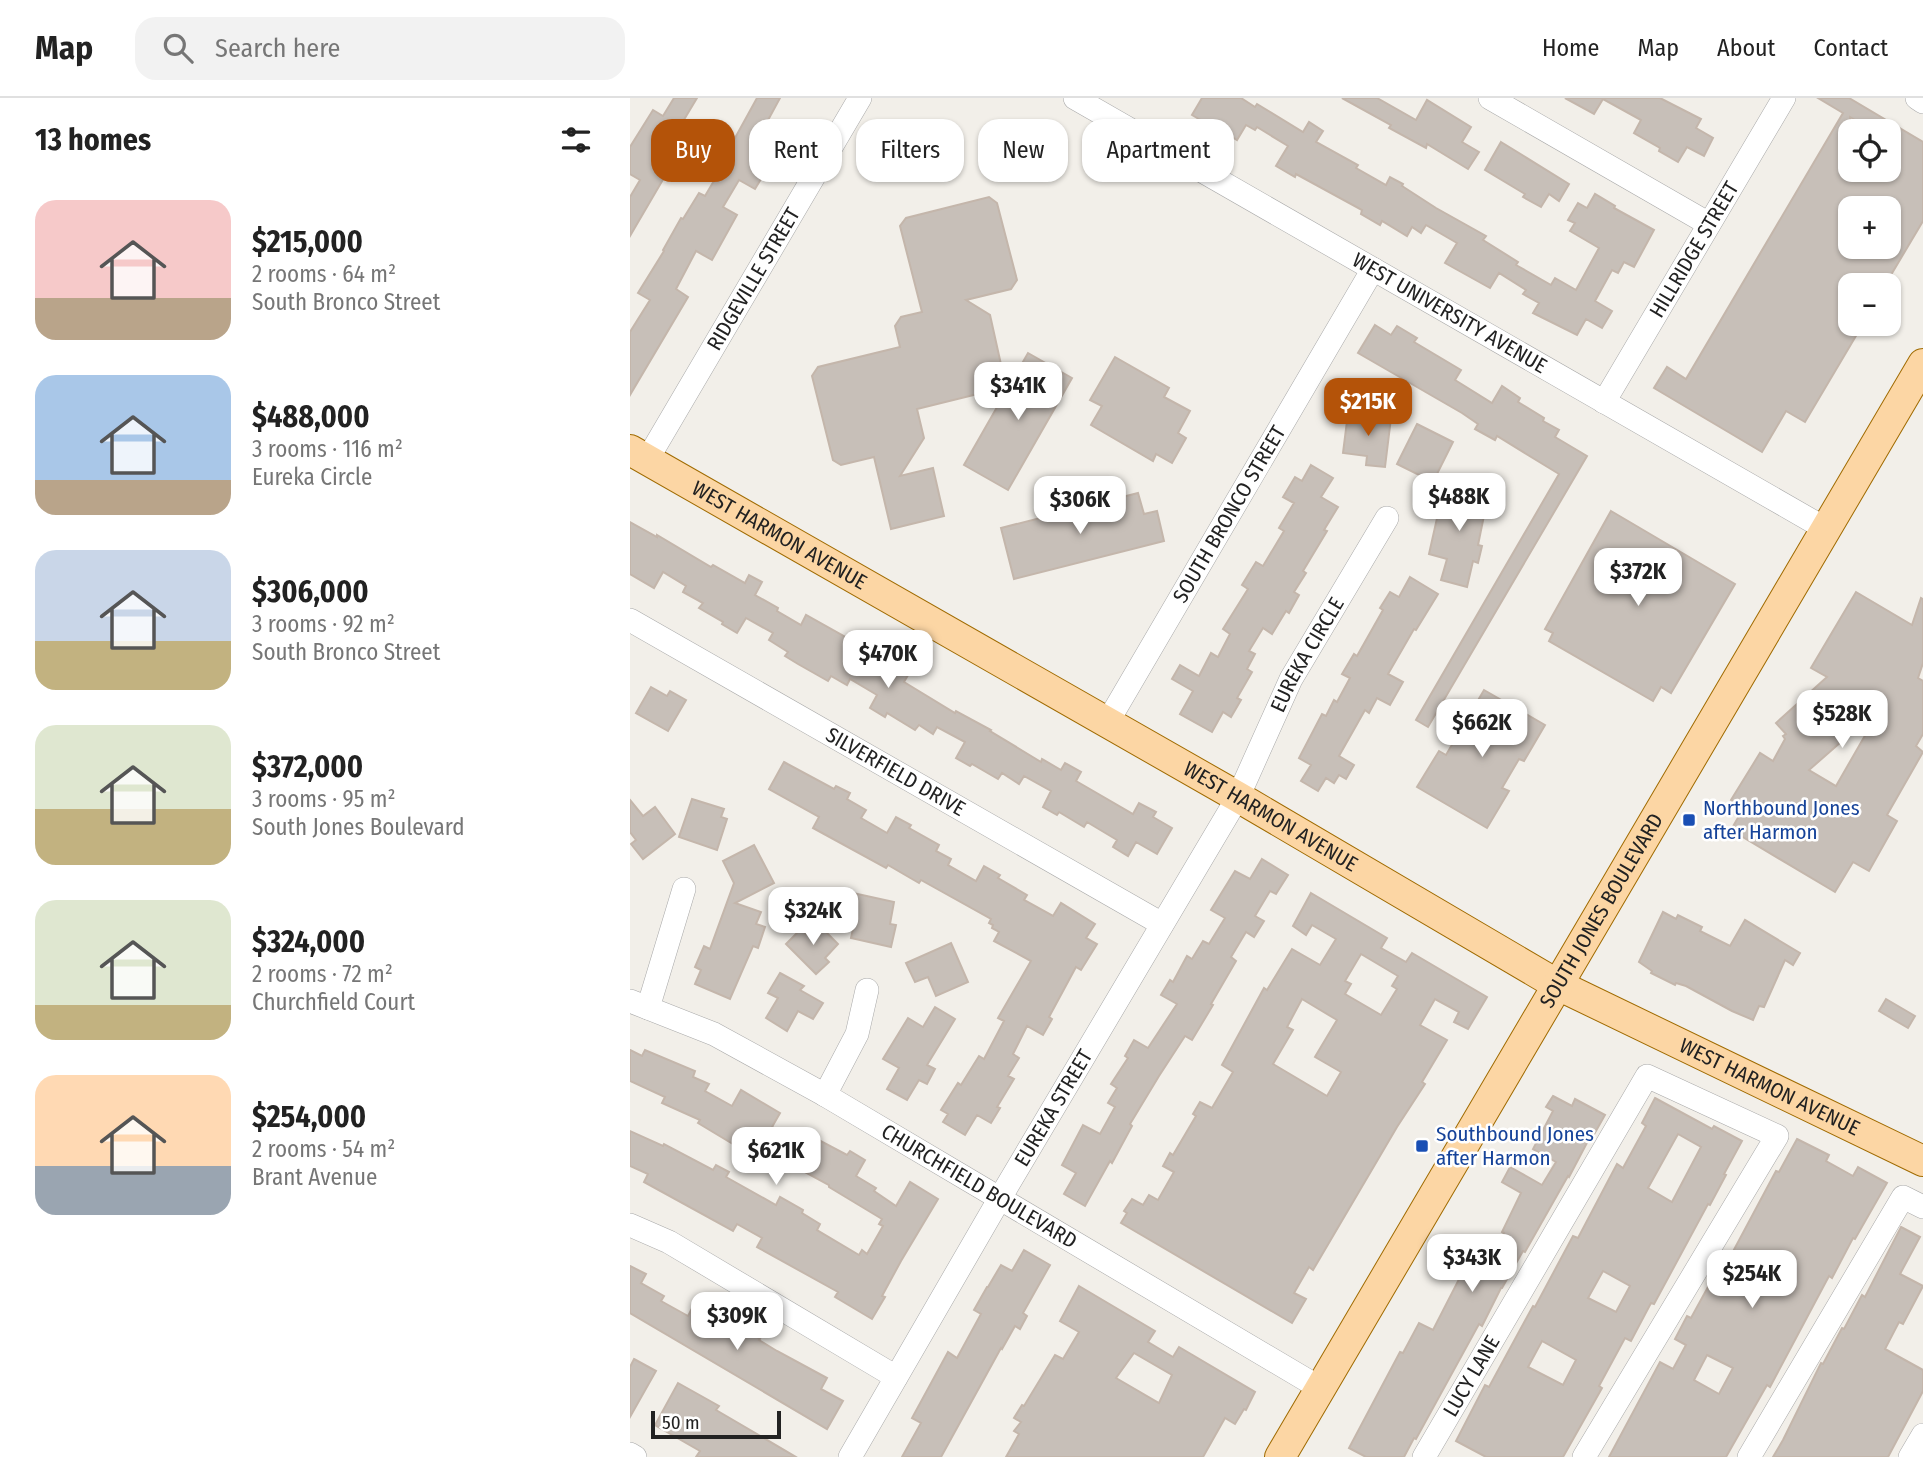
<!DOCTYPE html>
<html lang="en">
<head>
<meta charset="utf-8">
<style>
  :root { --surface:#fff; --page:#f2f2f2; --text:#222; --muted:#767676; --line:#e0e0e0; --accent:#b45309 }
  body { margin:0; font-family:"Fira Sans Condensed",sans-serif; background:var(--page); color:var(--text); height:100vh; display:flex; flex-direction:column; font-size:26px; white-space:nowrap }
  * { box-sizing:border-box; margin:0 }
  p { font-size:23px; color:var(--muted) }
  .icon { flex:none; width:38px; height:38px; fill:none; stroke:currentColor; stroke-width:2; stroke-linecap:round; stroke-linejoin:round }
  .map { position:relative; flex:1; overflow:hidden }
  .drawer { display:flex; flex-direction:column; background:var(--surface); width:630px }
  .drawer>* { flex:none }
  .hud { position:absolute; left:21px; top:21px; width:665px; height:63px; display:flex; gap:14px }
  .tools { position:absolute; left:1208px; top:21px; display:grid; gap:14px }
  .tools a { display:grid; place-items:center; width:63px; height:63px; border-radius:14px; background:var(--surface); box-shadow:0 2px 5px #0004; font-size:35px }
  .scale { position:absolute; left:21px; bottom:18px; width:130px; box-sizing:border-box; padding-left:7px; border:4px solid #222; border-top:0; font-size:19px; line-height:24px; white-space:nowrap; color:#222; -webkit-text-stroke:5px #fff; paint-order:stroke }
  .price { position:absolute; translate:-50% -60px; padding:0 16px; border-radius:14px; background:#fff; color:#222; font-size:23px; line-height:46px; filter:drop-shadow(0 2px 4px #0008) }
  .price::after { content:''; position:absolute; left:50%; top:42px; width:21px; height:16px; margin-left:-10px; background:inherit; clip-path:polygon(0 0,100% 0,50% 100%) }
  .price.active { background:var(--accent); color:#fff }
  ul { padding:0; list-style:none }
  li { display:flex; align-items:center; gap:21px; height:175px; padding:0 35px }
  li span { display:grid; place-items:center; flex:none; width:196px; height:140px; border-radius:21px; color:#555 }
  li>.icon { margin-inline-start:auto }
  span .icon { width:84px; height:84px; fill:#fffc; stroke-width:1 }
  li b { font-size:30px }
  h2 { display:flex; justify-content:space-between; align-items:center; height:84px; padding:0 35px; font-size:30px }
  .tag { padding:0 24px; border-radius:21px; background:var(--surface); box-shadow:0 2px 5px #0004; font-size:24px; line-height:63px }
  .tag.active { background:var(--accent); color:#fff }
  header { display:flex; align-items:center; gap:42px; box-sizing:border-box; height:98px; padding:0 35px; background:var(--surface); border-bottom:2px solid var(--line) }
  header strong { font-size:33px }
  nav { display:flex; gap:38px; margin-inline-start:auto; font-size:24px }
  .search { width:490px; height:63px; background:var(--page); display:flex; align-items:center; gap:18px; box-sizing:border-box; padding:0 24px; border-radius:21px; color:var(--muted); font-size:26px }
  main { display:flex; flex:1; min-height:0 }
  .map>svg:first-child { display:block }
  .building { fill:#c7bfb8; stroke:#c4b6ab; stroke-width:2; fill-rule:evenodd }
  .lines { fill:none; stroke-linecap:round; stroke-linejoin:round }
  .minor-casing { stroke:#a9a9a9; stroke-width:24 }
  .major-casing { stroke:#a06b00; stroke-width:32 }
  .minor { stroke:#fff; stroke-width:23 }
  .major { stroke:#fcd6a4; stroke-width:30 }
  .transit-dot { fill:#1a4fb4; stroke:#fff; stroke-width:2.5 }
  .labels { text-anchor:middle; stroke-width:5; stroke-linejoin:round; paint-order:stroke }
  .street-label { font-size:21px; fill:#222; stroke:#fff }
  .transit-label { font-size:21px; fill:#164399; stroke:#fff; text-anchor:start }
</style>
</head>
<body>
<header>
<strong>Map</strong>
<div class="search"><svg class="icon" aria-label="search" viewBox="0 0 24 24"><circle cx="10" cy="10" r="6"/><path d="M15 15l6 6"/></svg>Search here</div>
<nav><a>Home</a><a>Map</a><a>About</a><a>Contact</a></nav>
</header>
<main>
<section class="drawer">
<h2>13 homes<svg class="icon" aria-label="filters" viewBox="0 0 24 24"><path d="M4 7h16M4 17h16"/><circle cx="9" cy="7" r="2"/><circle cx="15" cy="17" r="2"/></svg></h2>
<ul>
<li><span style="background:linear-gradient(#f6c9c9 70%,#b9a48a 0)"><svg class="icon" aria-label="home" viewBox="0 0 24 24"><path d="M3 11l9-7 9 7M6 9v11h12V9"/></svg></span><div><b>$215,000</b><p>2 rooms · 64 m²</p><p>South Bronco Street</p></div></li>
<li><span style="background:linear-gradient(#a9c7e8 75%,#b9a48a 0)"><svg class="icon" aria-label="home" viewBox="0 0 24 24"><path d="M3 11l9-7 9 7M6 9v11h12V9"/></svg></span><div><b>$488,000</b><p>3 rooms · 116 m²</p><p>Eureka Circle</p></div></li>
<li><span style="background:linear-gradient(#c9d6e8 65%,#c2b280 0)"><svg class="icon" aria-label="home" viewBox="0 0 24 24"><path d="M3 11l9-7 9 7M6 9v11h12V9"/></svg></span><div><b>$306,000</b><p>3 rooms · 92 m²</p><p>South Bronco Street</p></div></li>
<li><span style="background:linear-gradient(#dfe7d0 60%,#c2b280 0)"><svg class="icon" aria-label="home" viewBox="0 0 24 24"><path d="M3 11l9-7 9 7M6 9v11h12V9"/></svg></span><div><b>$372,000</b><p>3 rooms · 95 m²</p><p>South Jones Boulevard</p></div></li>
<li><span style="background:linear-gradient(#dfe7d0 75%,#c2b280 0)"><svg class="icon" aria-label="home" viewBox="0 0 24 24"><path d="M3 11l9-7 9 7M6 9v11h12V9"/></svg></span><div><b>$324,000</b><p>2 rooms · 72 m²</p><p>Churchfield Court</p></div></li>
<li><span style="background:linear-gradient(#ffd9b3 65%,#9aa5b1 0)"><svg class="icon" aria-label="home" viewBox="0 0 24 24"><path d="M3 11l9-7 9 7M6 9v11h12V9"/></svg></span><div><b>$254,000</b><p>2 rooms · 54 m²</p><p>Brant Avenue</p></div></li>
</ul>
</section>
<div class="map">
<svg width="1293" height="1359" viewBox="0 0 1293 1359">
  <rect width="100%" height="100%" fill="#f2efe9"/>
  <g class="building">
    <path d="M44 0H67L49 30 57 35 43 60 45 61 0 138V99L10 82 0 76V49L23 12 33 18Z"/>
    <path d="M127 0H150L137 24 156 34 141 62 142 63 125 91 109 82 93 109 107 117 82 162 66 153 46 191 58 199 0 297V234L20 202 8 195 34 153 33 152 51 120 53 121 69 95 75 98 91 71 82 66 100 37 105 40Z"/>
    <path d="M572 0H611L625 9 627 6 673 34 679 24 693 33 686 44 728 67 726 70 756 87 760 79 773 86 772 88 806 110 856 138 853 142 888 164 886 167 921 187 925 180 946 192 969 150 940 133 945 125 938 122 948 105 957 110 965 96 985 108 984 110 1024 132 1004 169 994 164 988 175 982 172 965 203 982 213 972 230 956 221 947 237 903 215 909 205 893 196 896 192 869 175 860 190 815 165 827 145 796 127 791 135 782 129 777 138 752 123 750 127 731 116 732 112 666 76 665 79 646 68 658 48 627 29 625 32 616 27 607 42 582 26 581 28 562 17Z"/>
    <path d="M712 0H747L786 22 797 2 841 29 832 44 849 54 838 71 797 46 796 50 759 30 761 27Z"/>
    <path d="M935 0H1030L1071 21 1066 30 1083 40 1074 58 1057 49 1048 64 1029 53 1030 50 1004 35 1011 22 973 1 964 16Z"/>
    <path d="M1188 0H1219L1293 44V123L1255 187H1220V226H1233L1175 324 1156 313 1132 354 1024 290 1037 269 1056 281 1213 15ZM1220 19 1244 33H1258V72H1220ZM1220 110H1258V149H1220Z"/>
    <path d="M871 44 939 86 929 103 919 96 911 109 893 99 895 96 855 72Z"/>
    <path d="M359 99 367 105 387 182 381 191 336 202 360 217 376 289 287 311 294 340 270 378 303 370 314 418 261 431 244 359 211 367 203 362 182 278 188 269 270 249 265 228 271 219 292 214 270 128 276 120Z"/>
    <path d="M745 227 761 237 767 228 787 240 784 244 831 272 825 282 862 305 872 288 890 300 888 304 914 320 913 323 929 332 925 339 957 358 798 629 786 622 929 376 867 338 865 342 845 331 848 326 832 315 728 255Z"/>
    <path d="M398 255 442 280 378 392 334 367Z"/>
    <path d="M485 259 539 290 534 299 560 313 548 335 556 340 542 365 526 356 523 363 461 327 472 308 460 302Z"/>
    <path d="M718 315 761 320 755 369 736 367 737 358 713 355Z"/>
    <path d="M787 326 823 344 803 384 767 366Z"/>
    <path d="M681 367 703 380 691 399 708 409 694 432 697 433 673 473 676 475 664 494 669 497 659 515 656 513 642 536 633 530 619 553 625 556 617 571 622 574 607 600 611 602 601 619 593 614 582 634 550 616 563 593 542 581 550 567 569 578 581 555 588 559 600 536 593 531 618 491 612 487 626 464 633 468 654 433 649 430 664 405 653 399 665 379 672 383Z"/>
    <path d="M814 389 858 398 848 447 852 448 848 465 843 463 837 489 811 482 817 461 799 456Z"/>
    <path d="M508 395 514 416 527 413 534 443 384 481 371 430Z"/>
    <path d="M981 413 1105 486 1041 595 1031 589 1023 603 919 543 923 535 915 531Z"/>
    <path d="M0 424 27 439V437L81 469 83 467 115 485 119 477 132 484 125 497 148 510 147 513 171 527 176 517 226 545 222 553 256 572 259 566 278 577 274 584 325 615 326 613 361 632 360 633 411 664 412 661 431 672 435 665 451 674 446 683 503 716 509 705 526 714 523 719 542 730 527 756 506 744 498 758 483 749 487 742 457 724 454 729 429 714 427 717 413 709 421 693 394 678 389 686 372 675 368 681 342 666 340 668 326 660 335 644 307 629 303 636 289 627 285 632 257 615 255 619 240 610 247 597 220 581 217 587 201 578 198 583 168 566 155 558 158 554 139 542 143 535 116 520 107 535 92 526 93 524 69 510 73 505 53 494 56 488 33 474 24 490 0 476Z"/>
    <path d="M780 479 808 496 786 532 784 531 758 576 773 584 760 607 747 600 739 615 735 612 709 658 724 667 716 681 709 677 704 685 696 680 688 693 671 683 681 667 669 660 692 616 696 618 704 602 707 604 720 580 712 576 724 556 727 558 753 512 750 510 760 494 769 499Z"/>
    <path d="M1226 494 1282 527 1291 500 1293 501V565L1288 580 1293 583V636L1286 648 1293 654 1257 717 1267 723 1239 773 1223 764 1205 794 1101 732 1113 711 1101 702 1130 655 1143 663 1155 641 1153 638 1156 636 1146 625 1197 579 1181 570ZM1252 608 1206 688 1179 672Z"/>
    <path d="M21 589 37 598 40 593 56 602 38 633 6 615Z"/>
    <path d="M854 592 915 627 894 663 889 661 872 690 879 693 857 730 787 689 809 653 816 657Z"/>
    <path d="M154 664 204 691 206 688 220 695 217 701 236 712 231 720 257 735 266 719 281 727 279 730 309 747 306 753 321 761 318 767 346 783 354 768 370 777 368 780 397 797 394 802 423 818 431 805 465 826 456 840 467 846 451 872 446 869 419 919 422 921 413 937 397 928 383 956 389 960 378 978 384 981 367 1009 370 1010 361 1025 347 1017 335 1037 313 1024 318 1016 311 1012 328 985 331 987 349 958 354 961 374 923 368 920 401 863 364 843 369 834 362 830 363 827 359 825 361 821 291 782 289 785 258 767 256 770 183 730 189 719 139 691Z"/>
    <path d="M62 701 94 711 91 719 97 721 87 752 49 739Z"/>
    <path d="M0 702 13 718 25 709 45 736 13 761 1 746 6 742 0 734Z"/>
    <path d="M124 747 144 785 105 805 131 814 126 826 135 829 128 850 123 848 100 901 65 886 71 872 65 869 74 848 80 851 104 785 93 763Z"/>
    <path d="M632 761 658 777 646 796 640 793 625 818 634 823 624 839 616 834 601 859 606 863 581 906 583 907 562 942 555 938 529 978 500 1026 502 1028 482 1065 480 1063 455 1108 434 1096 446 1075 432 1067 453 1027 470 1036 485 1009 478 1005 487 990 481 986 498 960 495 958 504 942 518 950 547 906 531 897 540 882 543 884 557 858 562 861 573 843 579 846 595 820 581 812 605 773 620 781Z"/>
    <path d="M223 795 264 804 260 826 266 827 261 849 221 840 226 818 218 816Z"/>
    <path d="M681 795 757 840 751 850 776 864 782 855 857 899 838 931 824 924 829 914 805 901 790 927 817 942 792 984 795 986 767 1029 683 1172 679 1169 664 1195 676 1201 662 1225 491 1125 497 1115 494 1113 502 1101 513 1107 519 1097 528 1102 544 1074 533 1068 540 1055 543 1057 566 1018 563 1016 570 1004 582 1010 603 974 592 967 634 890 637 892 662 851 690 867 706 841 682 827 676 837 663 828ZM731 856 768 878 762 888 767 891 751 917 715 896 721 886 715 883ZM672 901 707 922 685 959 711 974 697 998 643 966 663 932 657 929Z"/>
    <path d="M1033 814 1046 821 1048 817 1072 829 1070 833 1100 848 1115 822 1170 855 1163 867 1155 862 1134 909 1129 908 1123 922 1102 913 1056 888 1046 885 1045 887 1021 875 1022 873 1009 864Z"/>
    <path d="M187 825 208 846 195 860 199 864 186 876 156 846 171 831 176 836Z"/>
    <path d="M321 845 338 884 306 898 298 879 285 884 276 865Z"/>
    <path d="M150 875 174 888 170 892 193 905 183 921 168 913 157 933 136 920 148 900 138 895Z"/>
    <path d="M1256 901 1285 918 1278 930 1249 913Z"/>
    <path d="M305 909 325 921 297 967 305 971 297 986 289 982 277 1002 257 991 269 970 253 961 278 920 293 929Z"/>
    <path d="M0 952 12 958 15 952 65 973 63 979 79 986 75 993 102 1008 111 992 150 1015 142 1029 168 1043 171 1038 187 1046 189 1042 217 1057 220 1053 235 1062 226 1078 246 1090 244 1093 266 1108 280 1084 308 1101 271 1163 252 1198 255 1199 242 1221 205 1199 208 1194 127 1149 132 1140 107 1126 103 1133 14 1084 18 1076 0 1068V1033L33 1048 34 1046 83 1072 86 1067 99 1074 96 1079 146 1107 150 1099 173 1112 172 1115 190 1126 187 1132 229 1157 232 1152 237 1156 253 1128 249 1126 252 1121 199 1089V1087L151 1061 150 1063 137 1056 133 1064 68 1025 70 1022 32 1005 35 999 0 983Z"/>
    <path d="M923 998 942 1008 945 1001 975 1017 962 1040 960 1039 939 1079 938 1078 895 1154 893 1153 872 1190H871L852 1228 849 1226 786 1341 784 1340 774 1359H736L719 1350 770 1254 773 1255 789 1225 803 1232 843 1154 859 1163 874 1135 872 1134 891 1095 872 1084 880 1069 912 1087 926 1064 903 1051 923 1013 916 1009Z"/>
    <path d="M1025 1000 1082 1031 1084 1028 1112 1043 1094 1076 1096 1077 1080 1107 1078 1106 1024 1206 1021 1205 1001 1243 995 1240 969 1288 972 1290 933 1359H856L826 1343 855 1287 859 1289 903 1208 905 1209 943 1138 948 1140 987 1066 993 1070 1016 1028 1012 1025ZM1048 1036 1071 1049 1042 1104 1018 1090ZM973 1173 1000 1188 986 1214 958 1200ZM912 1243 946 1262 933 1287 898 1269Z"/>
    <path d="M1167 1041 1199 1057 1196 1063 1223 1078 1228 1069 1257 1085 1225 1141 1223 1140 1202 1180 1199 1178 1140 1289 1137 1287 1096 1359H979L1030 1264 1043 1271 1056 1247 1045 1241 1057 1218 1061 1220 1078 1189 1083 1191 1146 1073 1149 1074ZM1077 1257 1103 1270 1089 1296 1064 1282Z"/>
    <path d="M1271 1129 1290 1139 1270 1176 1293 1188 1273 1226 1269 1224 1255 1251 1293 1272V1293L1258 1359H1143L1153 1342 1191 1265 1193 1266 1212 1230 1214 1231 1232 1197 1235 1199Z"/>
    <path d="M394 1152 420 1167 393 1215 397 1218 390 1231 385 1228 372 1251 371 1250 311 1359H272L291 1325 282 1320 318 1254 327 1260 351 1216 344 1212 357 1189H358L371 1167 382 1173Z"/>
    <path d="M0 1168 16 1176 11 1185 34 1198 31 1203 58 1218 66 1203 130 1241 129 1242 147 1253 197 1280 191 1291 213 1303 197 1331 0 1215Z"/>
    <path d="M449 1188 525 1233 518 1244 543 1259 549 1249 625 1294 616 1312 614 1311 605 1326 595 1320 573 1359H376L389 1336 384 1333 391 1324 384 1320 392 1307 394 1308 425 1257 433 1261 449 1234 430 1223ZM504 1255 542 1277 529 1305 486 1280Z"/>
    <path d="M4 1261 26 1273 0 1319V1269Z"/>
    <path d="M48 1285 89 1308 86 1312 166 1359H66L70 1353 25 1327Z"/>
  </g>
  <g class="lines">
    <defs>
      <g id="minor">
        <path id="s1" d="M445 0 1196 431"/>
        <path d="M860 0 1079 126"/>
        <path d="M1287 0 1293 4"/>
        <path id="s2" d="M974 304 1154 0"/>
        <path id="s3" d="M17 362 230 0"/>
        <path id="s4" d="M0 522 532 826"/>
        <path id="s5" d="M477 625 743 171"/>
        <path id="s6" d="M0 903 84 936 195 997 690 1290"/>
        <path d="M18 910 54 791"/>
        <path d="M195 997 227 936 237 892"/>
        <path d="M0 1127 39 1144 266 1279"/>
        <path d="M0 1356 5 1359"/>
        <path id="s7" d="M220 1359 370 1100 608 699 661 581 757 420"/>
        <path id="s8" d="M794 1359 1017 978 1147 1038 954 1359"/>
        <path d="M1119 1359 1273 1099 1293 1109"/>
        <path d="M1280 1359 1293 1337"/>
      </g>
      <g id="major">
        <path id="s9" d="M0 352 608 699 928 887 1293 1063"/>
        <path id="s10" d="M650 1359 1293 266"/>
      </g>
    </defs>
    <use href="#minor" class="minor-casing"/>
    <use href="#major" class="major-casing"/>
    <use href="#minor" class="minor"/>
    <use href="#major" class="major"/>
  </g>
  <g class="transit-dot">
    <rect x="1052" y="715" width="14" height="14" rx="3.5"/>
    <rect x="785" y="1041" width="14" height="14" rx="3.5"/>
  </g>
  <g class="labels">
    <g class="street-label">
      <text dy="7" stroke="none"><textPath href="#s2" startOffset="177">HILLRIDGE STREET</textPath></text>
      <text dy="7" stroke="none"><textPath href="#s3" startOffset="210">RIDGEVILLE STREET</textPath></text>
      <text dy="7" stroke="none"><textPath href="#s1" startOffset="432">WEST UNIVERSITY AVENUE</textPath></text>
      <text dy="7" stroke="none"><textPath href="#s5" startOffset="242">SOUTH BRONCO STREET</textPath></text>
      <text dy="7" stroke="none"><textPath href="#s9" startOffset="172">WEST HARMON AVENUE</textPath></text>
      <text dy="7" stroke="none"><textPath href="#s7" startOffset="924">EUREKA CIRCLE</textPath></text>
      <text dy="7" stroke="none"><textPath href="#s4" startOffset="306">SILVERFIELD DRIVE</textPath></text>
      <text dy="7" stroke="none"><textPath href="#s9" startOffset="738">WEST HARMON AVENUE</textPath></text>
      <text dy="7" stroke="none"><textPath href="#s10" startOffset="634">SOUTH JONES BOULEVARD</textPath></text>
      <text dy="7" stroke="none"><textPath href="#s9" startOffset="1306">WEST HARMON AVENUE</textPath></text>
      <text dy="7" stroke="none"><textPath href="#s7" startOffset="404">EUREKA STREET</textPath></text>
      <text dy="7" stroke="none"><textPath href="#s6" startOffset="396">CHURCHFIELD BOULEVARD</textPath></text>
      <text dy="7" stroke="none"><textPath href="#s8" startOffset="94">LUCY LANE</textPath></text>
    </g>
    <g class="transit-label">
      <text x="1073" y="717">Northbound Jones<tspan x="1073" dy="24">after Harmon</tspan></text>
      <text x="806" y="1043">Southbound Jones<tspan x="806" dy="24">after Harmon</tspan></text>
    </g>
  </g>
</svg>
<div class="tools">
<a><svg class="icon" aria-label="locate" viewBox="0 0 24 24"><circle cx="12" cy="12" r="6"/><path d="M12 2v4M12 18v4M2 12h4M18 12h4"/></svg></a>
<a>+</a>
<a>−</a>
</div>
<div class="scale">50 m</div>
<b class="price" style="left:388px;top:324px">$341K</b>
<b class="price active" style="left:738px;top:340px">$215K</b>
<b class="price" style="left:829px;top:435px">$488K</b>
<b class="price" style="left:450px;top:438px">$306K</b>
<b class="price" style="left:1008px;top:510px">$372K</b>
<b class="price" style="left:258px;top:592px">$470K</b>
<b class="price" style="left:1212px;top:652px">$528K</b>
<b class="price" style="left:852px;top:661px">$662K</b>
<b class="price" style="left:183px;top:849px">$324K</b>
<b class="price" style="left:146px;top:1089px">$621K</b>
<b class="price" style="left:842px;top:1196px">$343K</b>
<b class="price" style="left:1122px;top:1212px">$254K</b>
<b class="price" style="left:107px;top:1254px">$309K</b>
<div class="hud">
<a class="tag active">Buy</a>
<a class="tag">Rent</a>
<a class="tag">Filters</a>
<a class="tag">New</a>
<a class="tag">Apartment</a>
</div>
</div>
</main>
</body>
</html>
